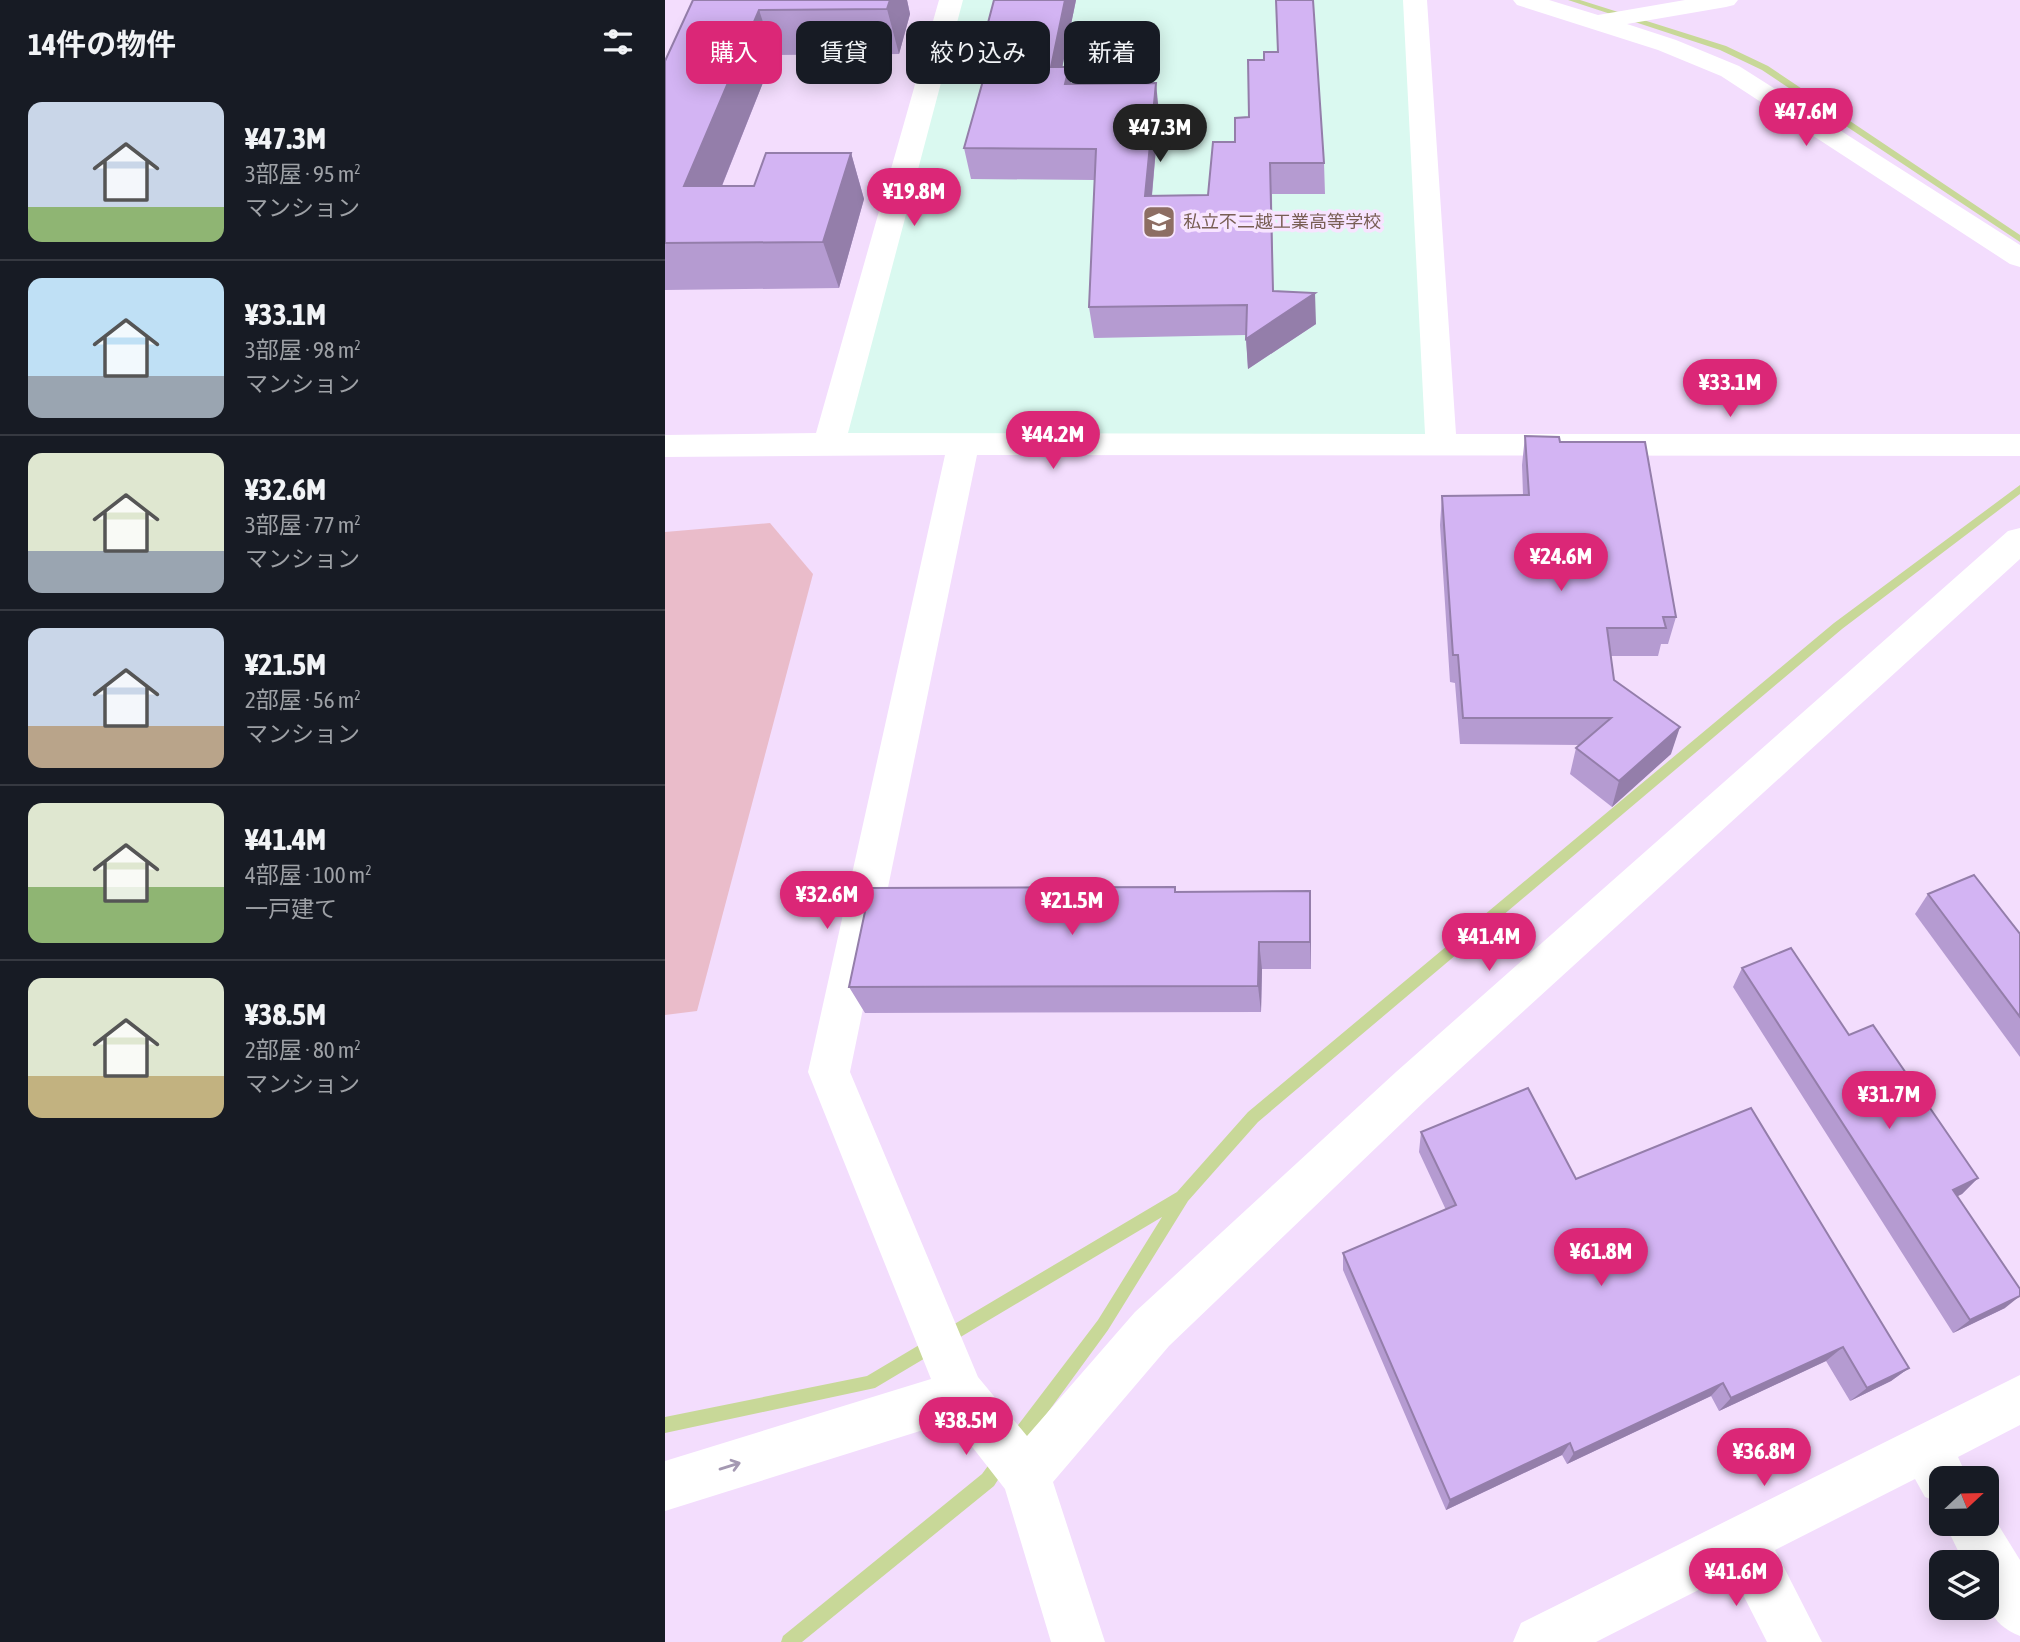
<!DOCTYPE html>
<html lang="ja">
<head>
<meta charset="utf-8">
<style>
  :root { --surface:#171b24; --page:#242831; --text:#f1f3f6; --muted:#9ea1a6; --line:#363941; --accent:#db2777 }
  body { margin:0; font-family:"Asap Condensed","Noto Sans JP",sans-serif; background:var(--page); color:var(--text); height:100vh; display:flex; flex-direction:column; font-size:26px; white-space:nowrap }
  * { box-sizing:border-box; margin:0 }
  p { font-size:23px; color:var(--muted) }
  .icon { flex:none; width:38px; height:38px; fill:none; stroke:currentColor; stroke-width:2; stroke-linecap:round; stroke-linejoin:round }
  .map { position:relative; flex:1; overflow:hidden }
  .side { display:flex; flex-direction:column; background:var(--surface); width:665px }
  .side>* { flex:none }
  .hud { position:absolute; left:21px; top:21px; width:665px; height:63px; display:flex; gap:14px }
  .needle { width:46px; rotate:68deg }
  .fabs { position:absolute; left:1264px; top:1466px; display:grid; gap:14px }
  .fabs a { display:grid; place-items:center; width:70px; height:70px; border-radius:14px; background:var(--surface); box-shadow:0 4px 18px #0003; font-size:35px }
  .price { position:absolute; translate:-50% -60px; padding:0 16px; border-radius:24px; background:var(--accent); color:#fff; font-size:23px; line-height:46px; filter:drop-shadow(0 2px 4px #0008) }
  .price::after { content:''; position:absolute; left:50%; top:42px; width:21px; height:16px; margin-left:-10px; background:inherit; clip-path:polygon(0 0,100% 0,50% 100%) }
  .price.on { background:#222; color:#fff }
  ul { padding:0; list-style:none }
  li { display:flex; align-items:center; gap:21px; height:175px; padding:0 28px }
  li+li { border-top:2px solid var(--line) }
  li span { display:grid; place-items:center; flex:none; width:196px; height:140px; border-radius:14px; color:#555 }
  li>.icon { margin-inline-start:auto }
  span .icon { width:84px; height:84px; fill:#fffc; stroke-width:1 }
  li b { font-size:30px }
  h2 { display:flex; justify-content:space-between; align-items:center; height:84px; padding:0 28px; font-size:30px }
  .pill { padding:0 24px; border-radius:14px; background:var(--surface); box-shadow:0 4px 18px #0003; font-size:24px; line-height:63px }
  .pill.on { background:var(--accent); color:#fff }
  main { display:flex; flex:1; min-height:0 }
  .map>svg:first-child { display:block }
  .education { fill:#daf9f0 }
  .green { fill:#eabcca }
  .lines { fill:none; stroke-linecap:round; stroke-linejoin:round }
  .stream { fill:#c8d898; fill-rule:evenodd }
  .minor { fill:#fff; fill-rule:evenodd }
  .wall { fill:#b59bd1 }
  .shaded-wall { fill:#947eaa }
  .building { fill:#d3b4f3; stroke:#947eaa; stroke-width:2 }
  .oneway { stroke:#a499b2 }
  .labels { text-anchor:middle; stroke-width:7; stroke-linejoin:round; paint-order:stroke }
  .far-education-label { font-size:18px; fill:#785e54; stroke:#f7e4ff; text-anchor:start }
</style>
</head>
<body>
<main>
<section class="side">
<h2>14件の物件<svg class="icon" aria-label="filters" viewBox="0 0 24 24"><path d="M4 7h16M4 17h16"/><circle cx="9" cy="7" r="2"/><circle cx="15" cy="17" r="2"/></svg></h2>
<ul>
<li><span style="background:linear-gradient(#c9d6e8 75%,#8fb573 0)"><svg class="icon" aria-label="home" viewBox="0 0 24 24"><path d="M3 11l9-7 9 7M6 9v11h12V9"/></svg></span><div><b>¥47.3M</b><p>3部屋 · 95 m²</p><p>マンション</p></div></li>
<li><span style="background:linear-gradient(#bfe0f5 70%,#9aa5b1 0)"><svg class="icon" aria-label="home" viewBox="0 0 24 24"><path d="M3 11l9-7 9 7M6 9v11h12V9"/></svg></span><div><b>¥33.1M</b><p>3部屋 · 98 m²</p><p>マンション</p></div></li>
<li><span style="background:linear-gradient(#dfe7d0 70%,#9aa5b1 0)"><svg class="icon" aria-label="home" viewBox="0 0 24 24"><path d="M3 11l9-7 9 7M6 9v11h12V9"/></svg></span><div><b>¥32.6M</b><p>3部屋 · 77 m²</p><p>マンション</p></div></li>
<li><span style="background:linear-gradient(#c9d6e8 70%,#b9a48a 0)"><svg class="icon" aria-label="home" viewBox="0 0 24 24"><path d="M3 11l9-7 9 7M6 9v11h12V9"/></svg></span><div><b>¥21.5M</b><p>2部屋 · 56 m²</p><p>マンション</p></div></li>
<li><span style="background:linear-gradient(#dfe7d0 60%,#8fb573 0)"><svg class="icon" aria-label="home" viewBox="0 0 24 24"><path d="M3 11l9-7 9 7M6 9v11h12V9"/></svg></span><div><b>¥41.4M</b><p>4部屋 · 100 m²</p><p>一戸建て</p></div></li>
<li><span style="background:linear-gradient(#dfe7d0 70%,#c2b280 0)"><svg class="icon" aria-label="home" viewBox="0 0 24 24"><path d="M3 11l9-7 9 7M6 9v11h12V9"/></svg></span><div><b>¥38.5M</b><p>2部屋 · 80 m²</p><p>マンション</p></div></li>
</ul>
</section>
<div class="map">
<svg width="1355" height="1642" viewBox="0 0 1355 1642">
  <rect width="100%" height="100%" fill="#f3ddfd"/>
  <path class="education" d="M286 0H750L776 446 164 444Z"/>
  <path class="green" d="M105 523 148 574 32 1011 0 1015V532Z"/>
  <g class="lines">
    <g class="stream">
      <path d="M903 0H915L1061 46 1103 66 1355 235V242L1097 70 1055 50Z"/>
      <path d="M1355 485V494L1177 629 593 1122 523 1201 443 1330 356 1449 350 1451 344 1449 342 1443 344 1437 433 1320 497 1217 210 1388 0 1433V1417L202 1376 512 1192 583 1112 1169 623Z"/>
      <path d="M337 1453 343 1455 345 1461 329 1486 137 1642H116L118 1636 317 1474 331 1455Z"/>
    </g>
    <g class="minor">
      <path d="M274 0H298L183 433 760 434 738 0H762L791 434H1355V456L312 455 185 1072 313 1377 362 1436 470 1312 731 1072 1343 531 1355 528V559L761 1100 504 1346 388 1482 440 1642H386L340 1489 287 1421 0 1511V1461L266 1379 143 1072 280 455 0 457V435L151 433Z"/>
      <path d="M848 0H884L933 15 1020 0H1073L1069 5 1061 7 962 24 1011 40 1074 66 1355 245V267L1345 264 1056 76 993 50 852 5Z"/>
      <path d="M1355 1375V1425L1293 1457 1303 1479H1276V1503L1260 1497 1250 1479 1110 1550 1157 1642H1102L1067 1573 931 1642H848L856 1623Z"/>
      <path d="M1321 1505 1355 1560V1636C1319 1621 1321 1598 1321 1563H1299L1280 1524H1321Z"/>
    </g>
  </g>
  <g class="wall">
    <path d="M28 0H242L245 14 234 54 109 55 57 186H89L186 153 199 199 174 288 0 290V61Z"/>
    <path d="M411 0 397 67H404L406 84 494 113 487 196 543 195 548 142 659 163 660 194H607L608 291 651 324 583 369 581 335 429 338 424 307 430 180 306 179 299 148 323 61 319 38Z"/>
    <path d="M860 436 895 442 1011 617 1003 644H996L993 656H946L949 680 1006 754 947 807 905 774 911 748 915 745 795 744 790 683 785 682 775 525 777 496 858 495 857 465Z"/>
    <path d="M511 892 646 919V969H597L596 1012 200 1013 184 987Z"/>
    <path d="M1263 894 1355 934V1057L1250 914Z"/>
    <path d="M1077 968 1184 1035 1313 1178 1297 1194 1292 1196 1340 1308 1288 1333 1068 987Z"/>
    <path d="M756 1132 911 1179 1244 1368 1226 1381 1185 1401 1161 1361 1054 1411 1046 1396 902 1464 897 1455 781 1510 678 1270V1253L781 1210 754 1152Z"/>
  </g>
  <g class="shaded-wall">
    <path d="M225 0H242L245 14 234 54 222 9Z"/>
    <path d="M400 0H411L391 98 386 67Z"/>
    <path d="M94 10 109 55 38 233 19 186Z"/>
    <path d="M404 67 408 98 400 84Z"/>
    <path d="M491 83 494 113 484 227 480 196Z"/>
    <path d="M186 153 199 199 174 288 158 242Z"/>
    <path d="M605 163 609 320 650 293 651 324 583 369 581 339 608 291Z"/>
    <path d="M1015 727 1006 754 947 807 954 781Z"/>
    <path d="M645 891 646 919V969L645 942Z"/>
    <path d="M594 942 597 969 596 1012 593 986Z"/>
    <path d="M1313 1178 1297 1194 1273 1206 1288 1190Z"/>
    <path d="M1355 1296 1340 1308 1288 1333 1305 1320Z"/>
    <path d="M1178 1347 1161 1361 1054 1411 1066 1398Z"/>
    <path d="M1244 1368 1226 1381 1185 1401 1202 1388Z"/>
    <path d="M1058 1383 1046 1396 902 1464 909 1453Z"/>
    <path d="M905 1443 897 1455 781 1510 785 1500Z"/>
  </g>
  <g class="building">
    <path d="M28 0H225L222 9 94 10 19 186H89L101 153H186L158 242 0 243V61Z"/>
    <path d="M329 0H400L386 67H404L400 84 491 83 480 196 543 195 548 142H570V118L584 117 583 60H599V52H613L611 0H648L659 163H605L608 291 650 293 581 339 582 305 424 307 431 149 299 148 330 38H319Z"/>
    <path d="M860 436 894 437 895 442H980L1011 617H998L1001 628H942L949 680 1015 727 954 781 911 748 946 718H798L793 655H788L777 496 864 495Z"/>
    <path d="M1309 875 1355 934V1017L1263 894Z"/>
    <path d="M510 887V892L645 891V942H594L593 986 184 987 205 888Z"/>
    <path d="M1126 948 1184 1035 1208 1025 1313 1178 1288 1190 1355 1289V1296L1305 1320 1077 968Z"/>
    <path d="M863 1088 911 1179 1086 1108 1244 1368 1202 1388 1178 1347 1066 1398 1058 1383 909 1453 905 1443 785 1500 678 1253 791 1205 756 1132Z"/>
  </g>
  <defs><path id="oneway-shaft" d="M-6 0H5M1.5-3L5.5 0L1.5 3" fill="none" stroke-width="1.6" stroke-linecap="round" stroke-linejoin="round" transform="scale(1.75)"/></defs>
  <use class="oneway" href="#oneway-shaft" transform="translate(65 1466) rotate(-17)"/>
  <defs>
    <symbol id="school-square" viewBox="-11 -11 22 22"><rect x="-9" y="-9" width="18" height="18" rx="4" fill="#8d6e63" stroke="#f7e4ff"/><path d="M0-5L7-2L0 1L-7-2ZM-4 1L0 2.5L4 1V4Q0 6-4 4Z" fill="#fff"/></symbol>
  </defs>
  <g fill-rule="evenodd">
    <use href="#school-square" x="475" y="203" width="38" height="38"/>
  </g>
  <g class="labels">
    <g class="far-education-label">
      <text x="518" y="228">私立不二越工業高等学校</text>
    </g>
  </g>
</svg>
<div class="fabs">
<a><svg class="needle" viewBox="-14 -14 28 28"><path d="M0-13l5 13h-10z" fill="#e53935"/><path d="M0 13l5-13h-10z" fill="#9ea1a6"/></svg></a>
<a><svg class="icon" aria-label="layers" viewBox="0 0 24 24"><path d="M12 4l9 5-9 5-9-5zM3 14l9 5 9-5"/></svg></a>
</div>
<b class="price" style="left:1141px;top:148px">¥47.6M</b>
<b class="price on" style="left:495px;top:164px">¥47.3M</b>
<b class="price" style="left:249px;top:228px">¥19.8M</b>
<b class="price" style="left:1065px;top:419px">¥33.1M</b>
<b class="price" style="left:388px;top:471px">¥44.2M</b>
<b class="price" style="left:896px;top:593px">¥24.6M</b>
<b class="price" style="left:162px;top:931px">¥32.6M</b>
<b class="price" style="left:407px;top:937px">¥21.5M</b>
<b class="price" style="left:824px;top:973px">¥41.4M</b>
<b class="price" style="left:1224px;top:1131px">¥31.7M</b>
<b class="price" style="left:936px;top:1288px">¥61.8M</b>
<b class="price" style="left:301px;top:1457px">¥38.5M</b>
<b class="price" style="left:1099px;top:1488px">¥36.8M</b>
<b class="price" style="left:1071px;top:1608px">¥41.6M</b>
<div class="hud">
<a class="pill on">購入</a>
<a class="pill">賃貸</a>
<a class="pill">絞り込み</a>
<a class="pill">新着</a>
</div>
</div>
</main>
</body>
</html>
